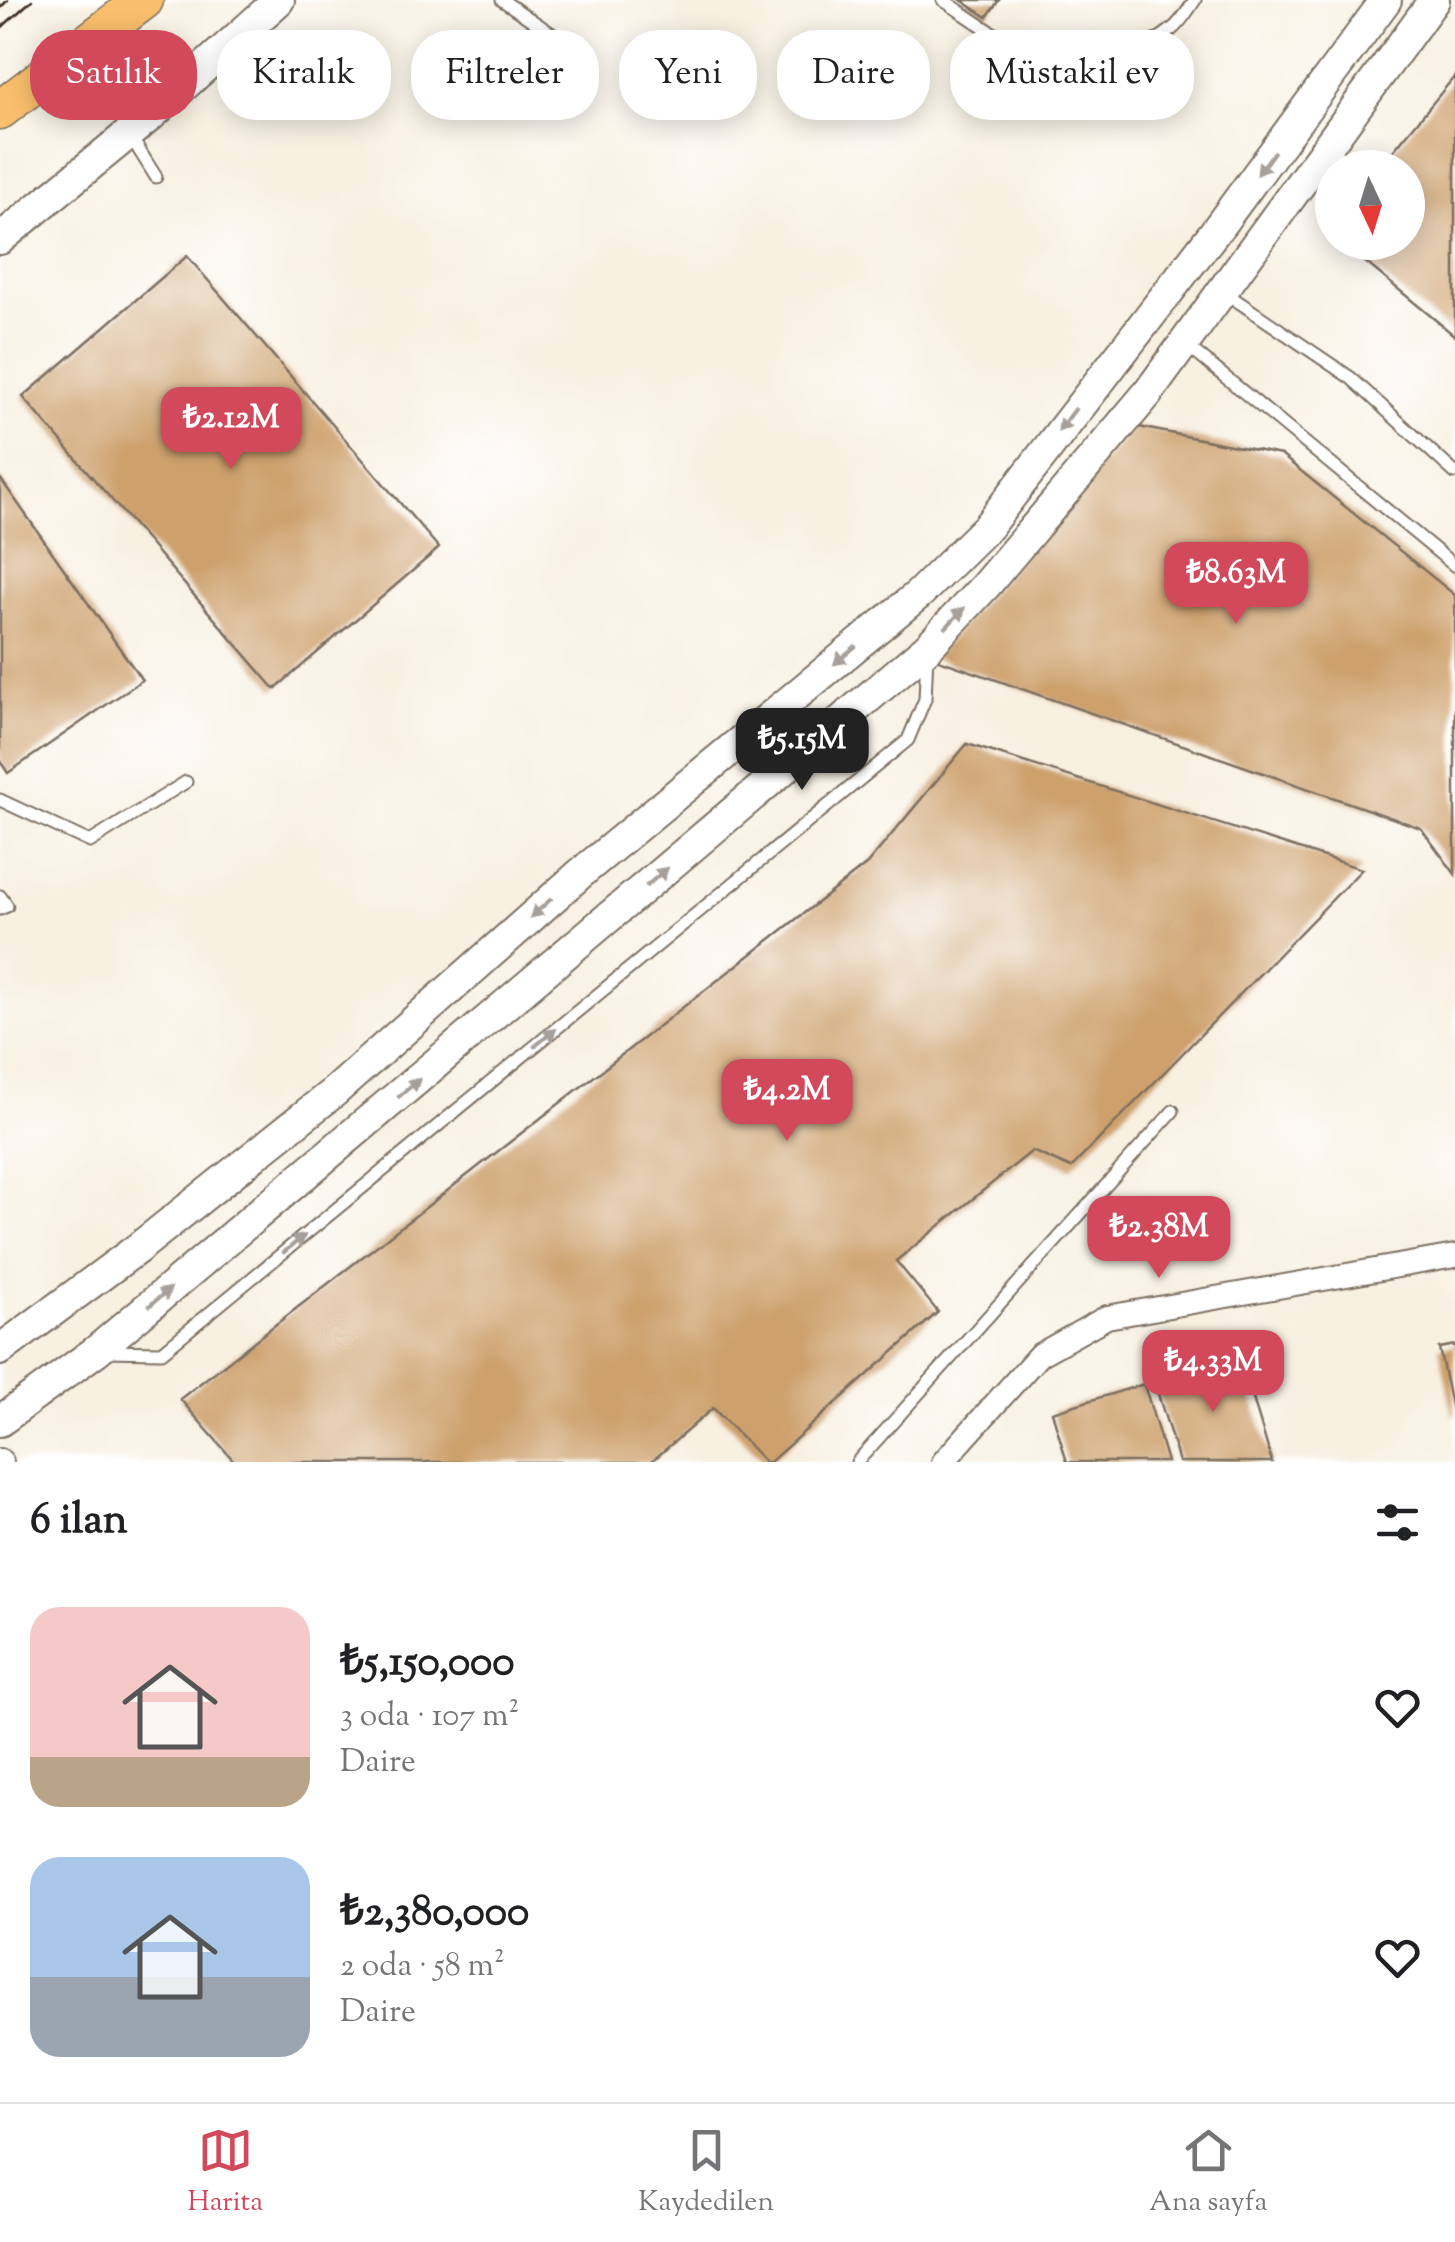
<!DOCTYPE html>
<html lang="tr">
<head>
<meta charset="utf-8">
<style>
  :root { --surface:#fff; --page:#f6f6f6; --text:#202124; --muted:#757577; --line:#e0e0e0; --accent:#d1495b }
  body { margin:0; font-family:"Sorts Mill Goudy",serif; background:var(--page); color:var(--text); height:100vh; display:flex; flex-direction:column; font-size:38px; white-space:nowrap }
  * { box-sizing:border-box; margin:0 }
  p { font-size:32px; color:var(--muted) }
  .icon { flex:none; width:55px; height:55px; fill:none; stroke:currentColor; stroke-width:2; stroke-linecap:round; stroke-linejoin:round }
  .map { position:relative; height:1462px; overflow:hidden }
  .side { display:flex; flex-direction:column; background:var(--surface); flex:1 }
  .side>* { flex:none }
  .top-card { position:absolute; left:30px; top:30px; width:1395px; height:90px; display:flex; gap:20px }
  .needle { width:65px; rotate:176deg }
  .fabs { position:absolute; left:1315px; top:150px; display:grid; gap:20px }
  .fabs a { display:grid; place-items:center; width:110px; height:110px; border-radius:50%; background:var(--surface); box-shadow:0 5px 25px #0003; font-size:50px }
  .price { position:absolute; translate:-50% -85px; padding:0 22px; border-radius:20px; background:var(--accent); color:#fff; font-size:32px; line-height:65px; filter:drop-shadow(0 2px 5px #0008) }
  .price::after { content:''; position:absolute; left:50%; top:60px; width:30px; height:22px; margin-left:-15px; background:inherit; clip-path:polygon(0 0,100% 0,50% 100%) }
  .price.current { background:#222; color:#fff }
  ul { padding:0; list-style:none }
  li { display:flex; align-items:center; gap:30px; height:250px; padding:0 30px }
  li span { display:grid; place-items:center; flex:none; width:280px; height:200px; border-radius:30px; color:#555 }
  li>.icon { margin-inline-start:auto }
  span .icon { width:120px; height:120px; fill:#fffc; stroke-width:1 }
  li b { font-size:42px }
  h2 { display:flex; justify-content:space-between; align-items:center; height:120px; padding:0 30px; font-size:42px }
  .tag { padding:0 35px; border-radius:40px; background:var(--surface); box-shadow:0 5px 25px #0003; font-size:35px; line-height:90px }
  .tag.current { background:var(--accent); color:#fff }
  .dock { display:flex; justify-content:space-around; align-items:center; height:140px; border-top:2px solid var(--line); background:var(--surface); font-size:28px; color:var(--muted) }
  .dock a { display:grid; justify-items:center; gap:5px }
  .dock .current { color:var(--accent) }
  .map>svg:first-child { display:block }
  .building { fill:#cda06c }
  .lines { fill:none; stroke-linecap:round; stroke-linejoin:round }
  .service-casing { stroke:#7d6f62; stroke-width:15 }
  .minor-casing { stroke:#7d6f62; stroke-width:26 }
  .tertiary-casing { stroke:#7d6f62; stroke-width:34 }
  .trunk-casing { stroke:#7d6f62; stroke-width:41 }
  .service { stroke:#fff; stroke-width:11 }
  .minor { stroke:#fff; stroke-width:22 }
  .tertiary { stroke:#fff; stroke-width:30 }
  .trunk { stroke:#f9bf6d; stroke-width:38 }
  .tram { stroke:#3b2a1e; stroke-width:2.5 }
  .oneway { fill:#a79f9a }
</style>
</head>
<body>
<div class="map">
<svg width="1455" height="1462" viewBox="0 0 1455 1462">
  <rect width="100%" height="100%" fill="#fff"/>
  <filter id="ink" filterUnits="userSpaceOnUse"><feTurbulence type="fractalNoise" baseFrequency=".01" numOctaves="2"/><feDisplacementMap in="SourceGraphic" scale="20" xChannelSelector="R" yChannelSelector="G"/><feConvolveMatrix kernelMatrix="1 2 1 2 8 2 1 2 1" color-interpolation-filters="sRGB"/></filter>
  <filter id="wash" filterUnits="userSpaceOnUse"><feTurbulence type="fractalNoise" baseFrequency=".0048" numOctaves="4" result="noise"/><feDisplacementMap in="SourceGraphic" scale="40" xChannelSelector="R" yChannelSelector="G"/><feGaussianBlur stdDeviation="2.25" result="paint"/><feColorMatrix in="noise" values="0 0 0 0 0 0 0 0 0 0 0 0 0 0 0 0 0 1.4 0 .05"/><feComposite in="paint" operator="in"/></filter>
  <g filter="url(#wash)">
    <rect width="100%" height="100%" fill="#f8f0e1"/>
    <g id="blocks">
      <g class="building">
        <path d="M961 0H999L987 17Z"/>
        <path d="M1455 76V336L1341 242H1408V168H1379Z"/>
        <path d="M187 256 439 548 275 689 23 397Z"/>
        <path d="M1134 426 1281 455 1455 595V874L1421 828 933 658Z"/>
        <path d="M0 478 142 680 8 773 0 761Z"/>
        <path d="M967 744 1362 869 1071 1168 1032 1151 896 1261 938 1312 770 1462H765L713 1408 651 1462H235L180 1399 867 864Z"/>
        <path d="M1455 1345V1415H1453L1439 1348Z"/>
        <path d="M1240 1355 1272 1462H1179L1154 1381Z"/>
        <path d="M1144 1384 1167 1462H1067L1052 1412Z"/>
      </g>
    </g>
  </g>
  <g filter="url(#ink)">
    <use href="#blocks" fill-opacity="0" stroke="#7d6f62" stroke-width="2.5"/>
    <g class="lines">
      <defs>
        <g id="service">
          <path d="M502 0 561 40"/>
          <path d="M943 0C967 15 990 33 1016 46 1063 69 1129 63 1171 30 1181 23 1188 10 1195 0"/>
          <path d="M129 134 156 177"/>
          <path d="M1224 292 1351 378 1455 473"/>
          <path d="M1185 344 1455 566"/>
          <path d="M0 800 90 842 186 782"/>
          <path d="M0 896 7 906 0 909"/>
          <path d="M105 1351 162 1352 908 740 925 699 927 654"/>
          <path d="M857 1462 1173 1111"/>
        </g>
        <g id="minor">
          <path d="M0 1460 2 1462"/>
          <path d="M943 1462 1039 1355 1107 1317 1455 1256"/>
        </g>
        <g id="tertiary">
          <path d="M0 239 149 117 279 0"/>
          <path d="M0 1350 137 1249 334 1092 581 873 919 594 988 526 1220 225 1386 0"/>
          <path d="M0 1421 96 1351 927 648 986 585 1148 393 1434 0"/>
        </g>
        <path id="trunk" d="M0 110 144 0"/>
      </defs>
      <use href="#service" class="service-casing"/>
      <use href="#minor" class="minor-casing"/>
      <use href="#tertiary" class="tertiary-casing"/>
      <use href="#trunk" class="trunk-casing"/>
      <use href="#service" class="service"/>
      <use href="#minor" class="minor"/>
      <use href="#tertiary" class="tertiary"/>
      <use href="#trunk" class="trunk"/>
      <g class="tram">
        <path d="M0 8 8 0"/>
        <path d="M0 29 32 0"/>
      </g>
    </g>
    <defs><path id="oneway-solid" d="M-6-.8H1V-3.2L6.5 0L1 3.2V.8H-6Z" transform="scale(2.5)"/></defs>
    <g class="oneway">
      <use href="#oneway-solid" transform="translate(1266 163) rotate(126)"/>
      <use href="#oneway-solid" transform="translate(1067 420) rotate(127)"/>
      <use href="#oneway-solid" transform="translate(955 618) rotate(-47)"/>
      <use href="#oneway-solid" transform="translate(845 655) rotate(140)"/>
      <use href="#oneway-solid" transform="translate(657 877) rotate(-40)"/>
      <use href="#oneway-solid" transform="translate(541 908) rotate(138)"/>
      <use href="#oneway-solid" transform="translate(545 1038) rotate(-39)"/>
      <use href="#oneway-solid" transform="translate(409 1088) rotate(-40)"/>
      <use href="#oneway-solid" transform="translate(294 1244) rotate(-39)"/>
      <use href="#oneway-solid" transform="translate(160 1297) rotate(-40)"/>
    </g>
  </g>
</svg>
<div class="fabs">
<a><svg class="needle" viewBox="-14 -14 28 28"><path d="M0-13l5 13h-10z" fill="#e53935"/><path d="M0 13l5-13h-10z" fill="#757577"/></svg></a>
</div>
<b class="price" style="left:231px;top:472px">₺2.12M</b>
<b class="price" style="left:1236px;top:627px">₺8.63M</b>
<b class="price current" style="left:802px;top:793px">₺5.15M</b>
<b class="price" style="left:787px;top:1144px">₺4.2M</b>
<b class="price" style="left:1159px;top:1281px">₺2.38M</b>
<b class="price" style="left:1213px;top:1415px">₺4.33M</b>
<div class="top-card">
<a class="tag current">Satılık</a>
<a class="tag">Kiralık</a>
<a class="tag">Filtreler</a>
<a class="tag">Yeni</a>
<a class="tag">Daire</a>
<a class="tag">Müstakil ev</a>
</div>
</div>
<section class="side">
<h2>6 ilan<svg class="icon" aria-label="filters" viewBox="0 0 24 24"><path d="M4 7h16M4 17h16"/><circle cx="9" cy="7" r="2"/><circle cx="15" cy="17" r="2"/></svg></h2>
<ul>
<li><span style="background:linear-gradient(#f6c9c9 75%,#b9a48a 0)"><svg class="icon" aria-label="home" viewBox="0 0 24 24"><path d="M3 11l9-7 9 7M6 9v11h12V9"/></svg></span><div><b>₺5,150,000</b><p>3 oda · 107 m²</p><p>Daire</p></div><svg class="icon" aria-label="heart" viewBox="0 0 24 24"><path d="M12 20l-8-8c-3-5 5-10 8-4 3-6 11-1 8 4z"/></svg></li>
<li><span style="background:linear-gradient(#a9c7e8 60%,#9aa5b1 0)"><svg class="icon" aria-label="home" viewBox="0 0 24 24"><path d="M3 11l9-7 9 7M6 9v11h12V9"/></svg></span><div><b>₺2,380,000</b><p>2 oda · 58 m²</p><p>Daire</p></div><svg class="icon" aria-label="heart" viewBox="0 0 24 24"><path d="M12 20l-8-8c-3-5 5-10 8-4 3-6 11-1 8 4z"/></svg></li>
</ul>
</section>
<nav class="dock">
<a class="current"><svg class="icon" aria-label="map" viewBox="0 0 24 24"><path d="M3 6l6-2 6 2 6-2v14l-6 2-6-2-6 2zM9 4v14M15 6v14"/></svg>Harita</a>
<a><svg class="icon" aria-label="saved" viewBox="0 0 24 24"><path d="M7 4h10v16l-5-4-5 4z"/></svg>Kaydedilen</a>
<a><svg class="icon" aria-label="home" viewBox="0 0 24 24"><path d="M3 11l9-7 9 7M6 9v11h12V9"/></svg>Ana sayfa</a>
</nav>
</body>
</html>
